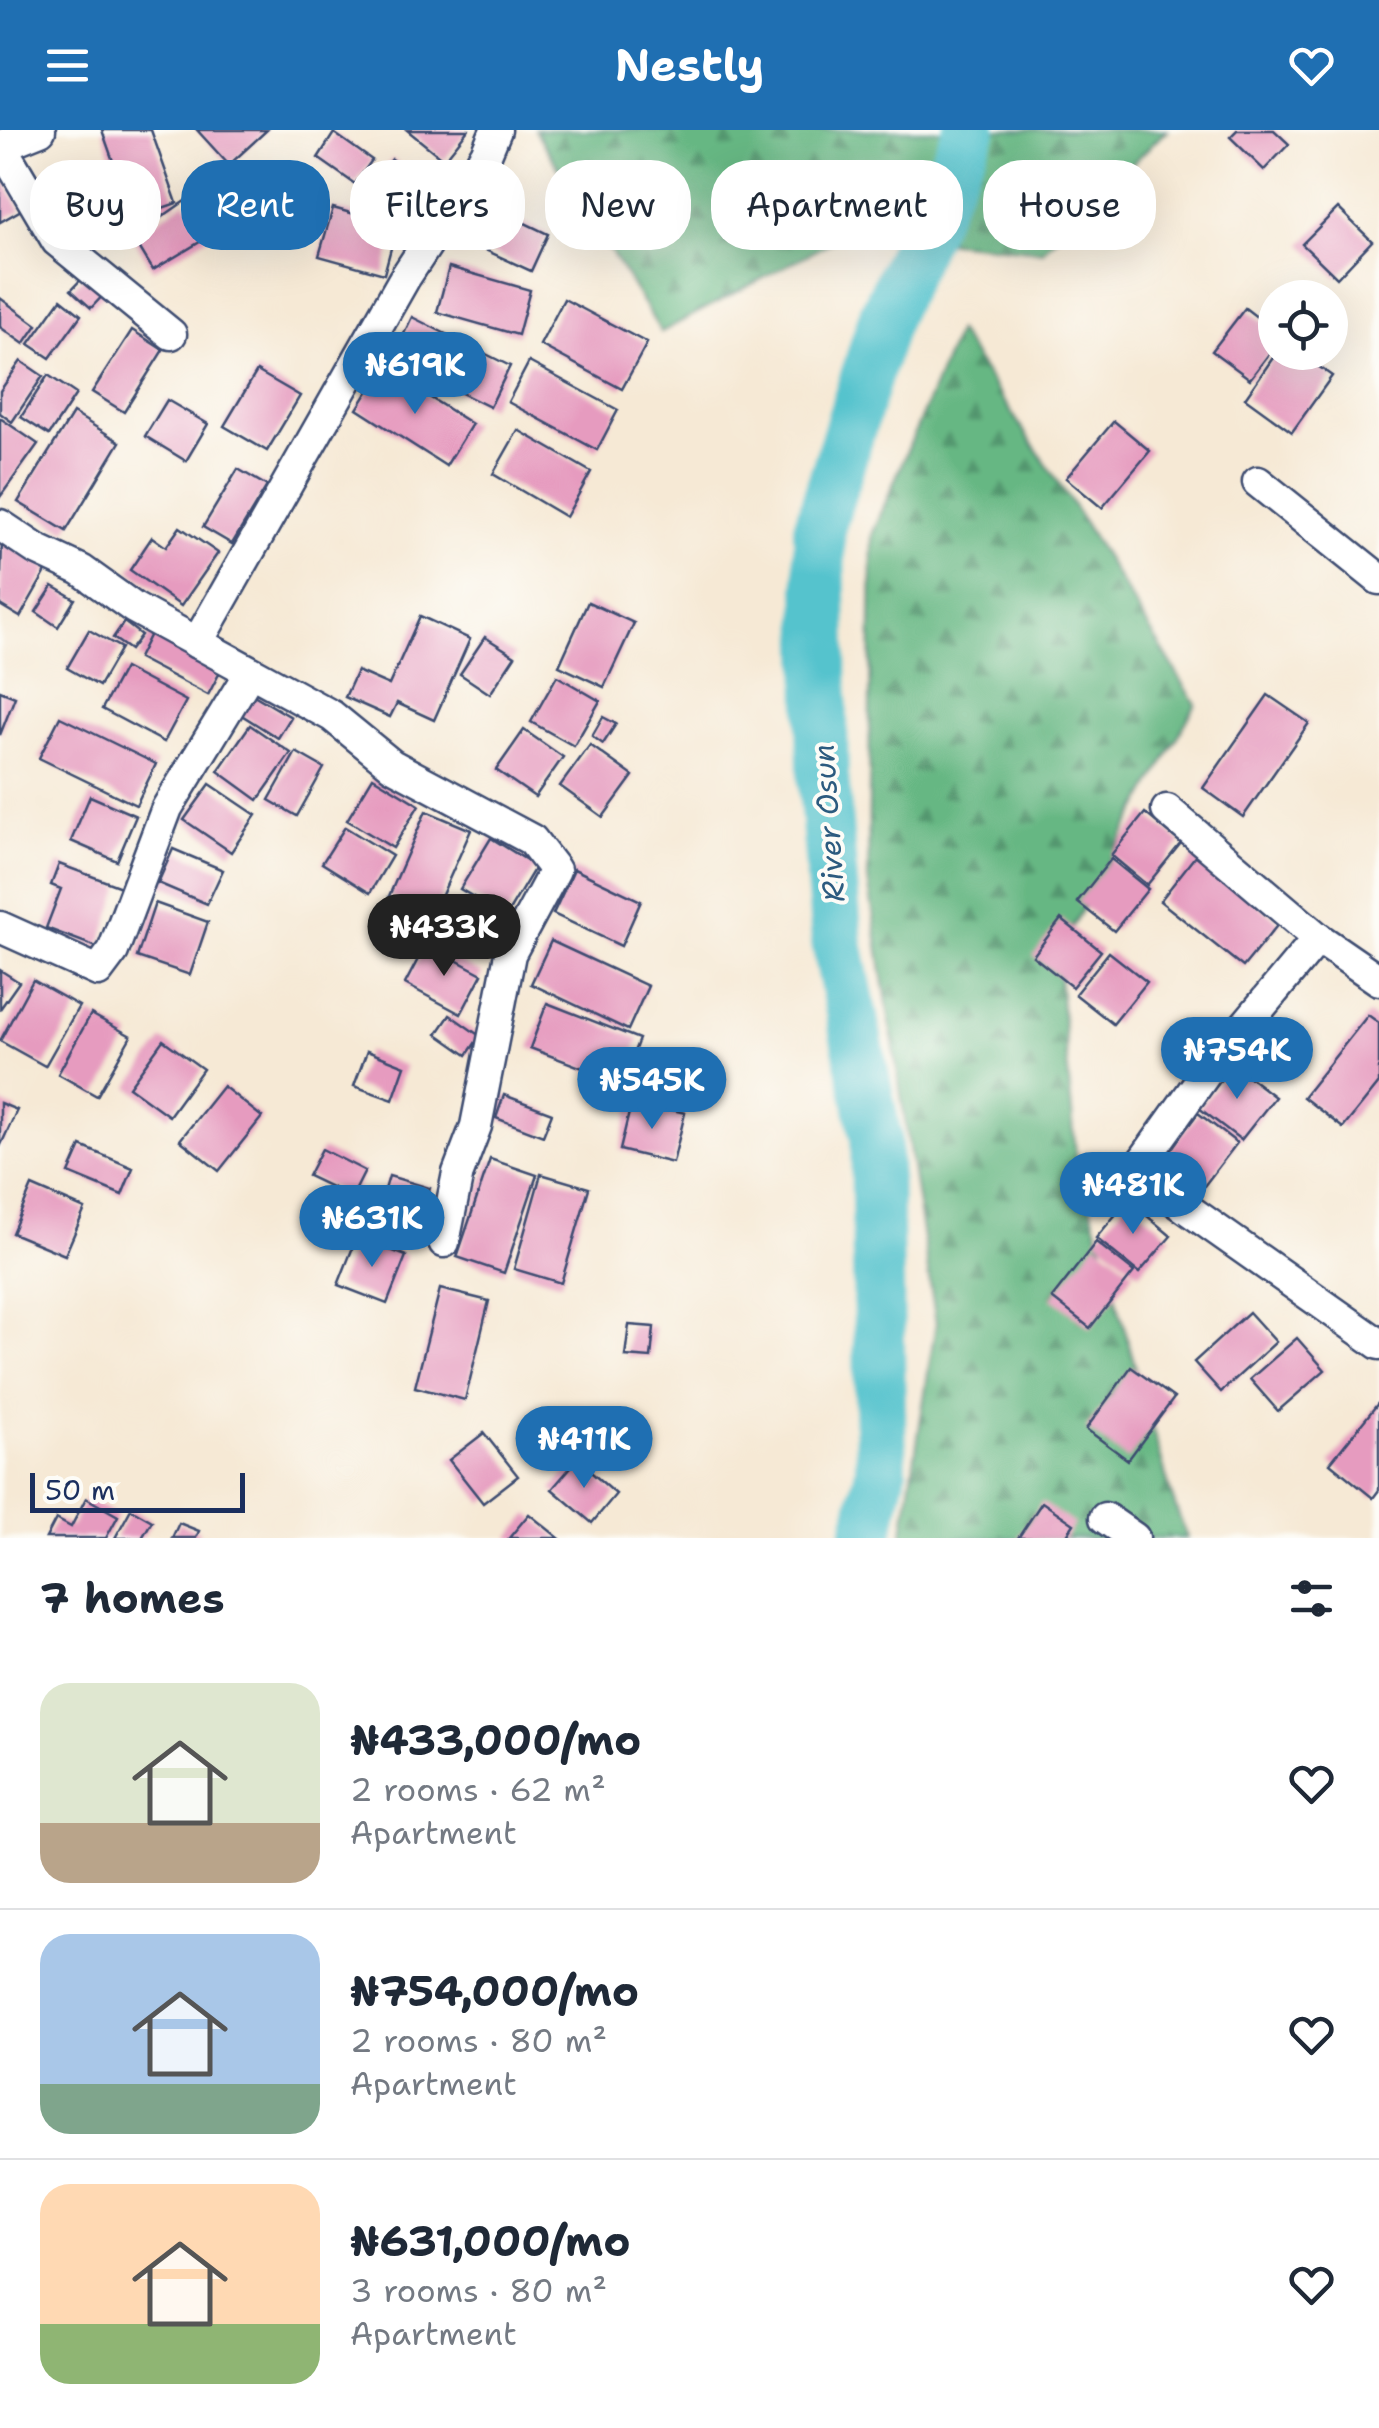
<!DOCTYPE html>
<html lang="en">
<head>
<meta charset="utf-8">
<style>
  :root { --surface:#fff; --page:#f6f6f7; --text:#1f2937; --muted:#747a83; --line:#e0e1e3; --accent:#1f6fb2 }
  body { margin:0; font-family:"Shantell Sans",sans-serif; background:var(--page); color:var(--text); height:100vh; display:flex; flex-direction:column; font-size:38px; white-space:nowrap }
  * { box-sizing:border-box; margin:0 }
  p { font-size:32px; color:var(--muted) }
  .icon { flex:none; width:55px; height:55px; fill:none; stroke:currentColor; stroke-width:2; stroke-linecap:round; stroke-linejoin:round }
  .map { position:relative; height:1408px; overflow:hidden }
  .drawer { display:flex; flex-direction:column; background:var(--surface); flex:1 }
  .drawer>* { flex:none }
  .hud { position:absolute; left:30px; top:30px; width:1320px; height:90px; display:flex; gap:20px }
  .buttons { position:absolute; left:1258px; top:150px; display:grid; gap:20px }
  .buttons a { display:grid; place-items:center; width:90px; height:90px; border-radius:50%; background:var(--surface); box-shadow:0 10px 40px #0002; font-size:50px }
  .scale { position:absolute; left:30px; bottom:25px; width:215px; box-sizing:border-box; padding-left:10px; border:5px solid #1b2f5e; border-top:0; font-size:28px; line-height:35px; white-space:nowrap; color:#1b2f5e; -webkit-text-stroke:8px #fdfcf7; paint-order:stroke }
  .price { position:absolute; translate:-50% -85px; padding:0 22px; border-radius:35px; background:var(--accent); color:#fff; font-size:32px; line-height:65px; filter:drop-shadow(0 2px 5px #0008) }
  .price::after { content:''; position:absolute; left:50%; top:60px; width:30px; height:22px; margin-left:-15px; background:inherit; clip-path:polygon(0 0,100% 0,50% 100%) }
  .price.on { background:#222; color:#fff }
  ul { padding:0; list-style:none }
  li { display:flex; align-items:center; gap:30px; height:250px; padding:0 40px }
  li+li { border-top:2px solid var(--line) }
  li span { display:grid; place-items:center; flex:none; width:280px; height:200px; border-radius:30px; color:#555 }
  li>.icon { margin-inline-start:auto }
  span .icon { width:120px; height:120px; fill:#fffc; stroke-width:1 }
  li b { font-size:42px }
  h2 { display:flex; justify-content:space-between; align-items:center; height:120px; padding:0 40px; font-size:42px }
  .chip { padding:0 35px; border-radius:40px; background:var(--surface); box-shadow:0 10px 40px #0002; font-size:35px; line-height:90px }
  .chip.on { background:var(--accent); color:#fff }
  header { display:flex; justify-content:space-between; align-items:center; height:130px; padding:0 40px; background:var(--accent); color:#fff; font-size:45px; font-weight:700 }
  .map>svg:first-child { display:block }
  .forest { fill:url(#forest-firs); stroke:#407370; stroke-width:2.5 }
  .lines { fill:none; stroke-linecap:round; stroke-linejoin:round }
  .river { stroke:#55c3cd; stroke-width:52 }
  .building { fill:#e69bbf }
  .street-casing { stroke:#3c4b70; stroke-width:35 }
  .street { stroke:#fff; stroke-width:30 }
  .labels { text-anchor:middle; stroke-width:8; stroke-linejoin:round; paint-order:stroke }
  .water-label { font-size:30px; font-style:italic; fill:#2c5b7f; stroke:#fdfcf7 }
</style>
</head>
<body>
<header><svg class="icon" aria-label="menu" viewBox="0 0 24 24"><path d="M4 6h16M4 12h16M4 18h16"/></svg>Nestly<svg class="icon" aria-label="heart" viewBox="0 0 24 24"><path d="M12 20l-8-8c-3-5 5-10 8-4 3-6 11-1 8 4z"/></svg></header>
<div class="map">
<svg width="1379" height="1408" viewBox="0 0 1379 1408">
  <defs>
    <pattern id="forest-firs" width="22" height="20" patternUnits="userSpaceOnUse" patternTransform="scale(2.5)"><rect width="22" height="20" fill="#66b783"/><path d="M5 1l3.5 6h-7zM16 11l3.5 6h-7z" fill="#53956e"/></pattern>
  </defs>
  <rect width="100%" height="100%" fill="#fdfcf7"/>
  <filter id="ink" filterUnits="userSpaceOnUse"><feTurbulence type="fractalNoise" baseFrequency=".01" numOctaves="2"/><feDisplacementMap in="SourceGraphic" scale="20" xChannelSelector="R" yChannelSelector="G"/><feConvolveMatrix kernelMatrix="1 2 1 2 8 2 1 2 1" color-interpolation-filters="sRGB"/></filter>
  <filter id="wash" filterUnits="userSpaceOnUse"><feTurbulence type="fractalNoise" baseFrequency=".0048" numOctaves="4" result="noise"/><feDisplacementMap in="SourceGraphic" scale="40" xChannelSelector="R" yChannelSelector="G"/><feGaussianBlur stdDeviation="2.25" result="paint"/><feColorMatrix in="noise" values="0 0 0 0 0 0 0 0 0 0 0 0 0 0 0 0 0 1.4 0 .05"/><feComposite in="paint" operator="in"/></filter>
  <g filter="url(#wash)">
    <rect width="100%" height="100%" fill="#f6e9d5"/>
    <g class="forest">
      <path d="M535 0H1167L1042 121 850 102 661 202Z"/>
      <path d="M957 201 1066 364 1196 574 1057 825 1076 1025 1171 1364 1187 1408H902L936 1193 868 750 872 405Z"/>
    </g>
    <g class="lines">
      <path class="river" d="M866 1408 881 1341 876 1007 837 812 823 644 819 399 885 185 970 0"/>
    </g>
    <g id="blocks">
      <g class="building">
        <path d="M102 0H151L177 73 133 88Z"/>
        <path d="M197 0H267L229 35Z"/>
        <path d="M407 0H468L444 30Z"/>
        <path d="M1237 0H1274L1289 14 1264 40 1230 7Z"/>
        <path d="M334 3 372 30 355 54 318 28Z"/>
        <path d="M392 29 435 62 406 98 364 64Z"/>
        <path d="M0 43 21 80 0 92Z"/>
        <path d="M185 71 208 107 153 140 133 107Z"/>
        <path d="M333 78 397 96 384 144 319 126Z"/>
        <path d="M1338 78 1372 111 1337 148 1302 114Z"/>
        <path d="M502 82 548 104 531 141 485 120Z"/>
        <path d="M449 137 530 160 518 205 437 182Z"/>
        <path d="M88 142 108 160 91 178 71 160Z"/>
        <path d="M0 168 37 195 24 214 0 197Z"/>
        <path d="M61 169 81 185 50 228 29 214Z"/>
        <path d="M564 169 647 213 622 259 540 215Z"/>
        <path d="M1245 178 1275 201V216L1250 249 1212 221Z"/>
        <path d="M412 187 510 236 490 277 392 229Z"/>
        <path d="M132 200 163 220 124 282 92 262Z"/>
        <path d="M1277 222H1298L1332 246 1292 302 1245 268Z"/>
        <path d="M21 231 43 246 12 292 0 283V261Z"/>
        <path d="M529 232 618 280 597 320 508 272Z"/>
        <path d="M383 238 472 294 446 336 357 279Z"/>
        <path d="M257 241 300 266 267 321 224 296Z"/>
        <path d="M48 245 76 264 49 305 21 287Z"/>
        <path d="M167 270 208 294 186 331 145 306Z"/>
        <path d="M73 283 120 312 66 401 18 372Z"/>
        <path d="M0 288 38 314 0 367Z"/>
        <path d="M1114 291 1150 321 1102 378 1066 348Z"/>
        <path d="M518 300 591 342 566 387 493 344Z"/>
        <path d="M238 339 267 356 232 414 203 397Z"/>
        <path d="M180 397 218 423 181 476 130 440 152 407 166 417Z"/>
        <path d="M2 411 48 438 20 487 0 475Z"/>
        <path d="M53 456 75 469 58 497 36 482Z"/>
        <path d="M588 472 634 493 604 557 559 536Z"/>
        <path d="M420 486 470 509 434 590 397 573 390 587 345 567 357 541 389 555Z"/>
        <path d="M124 492 141 505 130 520 113 508Z"/>
        <path d="M89 500 121 518 99 556 67 538Z"/>
        <path d="M150 504 220 542 208 565 138 528Z"/>
        <path d="M485 507 515 526 490 564 460 544Z"/>
        <path d="M124 538 186 571 164 612 102 579Z"/>
        <path d="M557 546 600 571 574 616 531 592Z"/>
        <path d="M0 561 15 567 0 605Z"/>
        <path d="M252 564 291 587 278 608 240 584Z"/>
        <path d="M1268 565 1309 593 1243 687 1203 658Z"/>
        <path d="M60 587 156 634 136 675 39 628Z"/>
        <path d="M603 587 616 594 603 614 592 606Z"/>
        <path d="M250 595 291 623 258 670 218 641Z"/>
        <path d="M524 600 563 627 535 667 496 640Z"/>
        <path d="M590 615 633 646 603 687 560 656Z"/>
        <path d="M296 622 324 638 297 686 269 670Z"/>
        <path d="M373 647 419 675 393 718 347 690Z"/>
        <path d="M210 654 256 685 231 722 184 690Z"/>
        <path d="M90 666 136 686 117 731 71 711Z"/>
        <path d="M426 681 471 700 433 785 389 766Z"/>
        <path d="M1145 683 1181 713 1147 755 1111 725Z"/>
        <path d="M345 697 392 726 370 763 322 733Z"/>
        <path d="M491 708 536 736 506 786 460 759Z"/>
        <path d="M173 719 223 740 207 774 158 753Z"/>
        <path d="M1196 725 1280 792 1243 837 1160 771Z"/>
        <path d="M1111 729 1148 759 1114 801 1077 772Z"/>
        <path d="M59 734 121 757 99 818 46 798 61 759 51 755Z"/>
        <path d="M574 739 641 771 621 816 553 784Z"/>
        <path d="M155 773 208 792 190 845 137 827Z"/>
        <path d="M1061 789 1101 821 1072 857 1033 826Z"/>
        <path d="M551 811 648 856 628 900 531 854Z"/>
        <path d="M426 814 482 844 461 884 405 854Z"/>
        <path d="M1109 822 1147 852 1113 894 1075 864Z"/>
        <path d="M0 840 19 852 0 879Z"/>
        <path d="M33 850 79 876 45 936 0 911Z"/>
        <path d="M547 873 639 909 622 953 530 918Z"/>
        <path d="M91 884 131 906 97 966 58 944Z"/>
        <path d="M450 885 480 906 467 925 437 904Z"/>
        <path d="M1368 885 1379 893V953L1343 998 1303 967Z"/>
        <path d="M163 910 203 939 169 986 129 957Z"/>
        <path d="M367 921 405 936 393 970 354 956Z"/>
        <path d="M1233 935 1275 967 1241 1010 1199 978Z"/>
        <path d="M223 956 262 987 219 1041 180 1010Z"/>
        <path d="M504 965 552 983 543 1006 496 988Z"/>
        <path d="M632 970 685 983 673 1033 620 1020Z"/>
        <path d="M0 973 17 980 0 1017Z"/>
        <path d="M1198 983 1237 1013 1201 1060 1162 1030Z"/>
        <path d="M81 1016 133 1038 122 1065 69 1043Z"/>
        <path d="M322 1019 365 1041 352 1067 308 1046Z"/>
        <path d="M490 1029 537 1045 504 1143 457 1127Z"/>
        <path d="M541 1044 589 1058 561 1153 514 1139Z"/>
        <path d="M389 1046 430 1058 417 1102 376 1090Z"/>
        <path d="M32 1056 85 1079 65 1125 12 1103Z"/>
        <path d="M1128 1070 1171 1106 1139 1143 1096 1108Z"/>
        <path d="M357 1107 406 1126 387 1174 338 1155Z"/>
        <path d="M1096 1112 1134 1142 1090 1198 1052 1168Z"/>
        <path d="M440 1159 489 1171 465 1270 415 1257Z"/>
        <path d="M1249 1182 1276 1212 1221 1262 1194 1232Z"/>
        <path d="M629 1195 654 1197 651 1228 625 1226Z"/>
        <path d="M1297 1208 1325 1240 1278 1281 1250 1249Z"/>
        <path d="M1131 1237 1174 1268 1128 1330 1086 1299Z"/>
        <path d="M1379 1272V1360L1373 1368 1330 1333Z"/>
        <path d="M484 1303 518 1346 483 1373 449 1330Z"/>
        <path d="M577 1330 616 1364 592 1393 552 1359Z"/>
        <path d="M86 1368 118 1386 106 1408H46L56 1389 71 1397Z"/>
        <path d="M1042 1372 1074 1394 1065 1408H1018Z"/>
        <path d="M131 1379 152 1391 142 1408H115Z"/>
        <path d="M529 1384 559 1408H509Z"/>
        <path d="M179 1393 199 1401 196 1408H172Z"/>
      </g>
    </g>
  </g>
  <g filter="url(#ink)">
    <use href="#blocks" fill-opacity="0" stroke="#3c4b70" stroke-width="2.5"/>
    <g class="lines">
      <defs>
        <g id="street">
          <path d="M0 16 40 0"/>
          <path d="M1 16 57 111 171 204"/>
          <path d="M1258 352 1379 449"/>
          <path d="M0 395 36 419 81 440 134 478 332 586 392 635 532 710 555 740 510 824 476 996 458 1043 444 1112"/>
          <path d="M197 513 404 149 486 24 496 0"/>
          <path d="M1167 680 1318 808 1379 850"/>
          <path d="M0 797 98 841 113 821 167 678 250 542"/>
          <path d="M1318 808 1208 940 1135 1042 1379 1214"/>
          <path d="M1105 1388 1134 1408"/>
        </g>
      </defs>
      <use href="#street" class="street-casing"/>
      <use href="#street" class="street"/>
    </g>
  </g>
  <g class="labels">
    <g class="water-label">
      <text transform="translate(829 693) rotate(-94)" y="10">River Osun</text>
    </g>
  </g>
</svg>
<div class="buttons">
<a><svg class="icon" aria-label="locate" viewBox="0 0 24 24"><circle cx="12" cy="12" r="6"/><path d="M12 2v4M12 18v4M2 12h4M18 12h4"/></svg></a>
</div>
<div class="scale">50 m</div>
<b class="price" style="left:415px;top:287px">₦619K</b>
<b class="price on" style="left:444px;top:849px">₦433K</b>
<b class="price" style="left:1237px;top:972px">₦754K</b>
<b class="price" style="left:652px;top:1002px">₦545K</b>
<b class="price" style="left:1133px;top:1107px">₦481K</b>
<b class="price" style="left:372px;top:1140px">₦631K</b>
<b class="price" style="left:584px;top:1361px">₦411K</b>
<div class="hud">
<a class="chip">Buy</a>
<a class="chip on">Rent</a>
<a class="chip">Filters</a>
<a class="chip">New</a>
<a class="chip">Apartment</a>
<a class="chip">House</a>
</div>
</div>
<section class="drawer">
<h2>7 homes<svg class="icon" aria-label="filters" viewBox="0 0 24 24"><path d="M4 7h16M4 17h16"/><circle cx="9" cy="7" r="2"/><circle cx="15" cy="17" r="2"/></svg></h2>
<ul>
<li><span style="background:linear-gradient(#dfe7d0 70%,#b9a48a 0)"><svg class="icon" aria-label="home" viewBox="0 0 24 24"><path d="M3 11l9-7 9 7M6 9v11h12V9"/></svg></span><div><b>₦433,000/mo</b><p>2 rooms · 62 m²</p><p>Apartment</p></div><svg class="icon" aria-label="heart" viewBox="0 0 24 24"><path d="M12 20l-8-8c-3-5 5-10 8-4 3-6 11-1 8 4z"/></svg></li>
<li><span style="background:linear-gradient(#a9c7e8 75%,#7fa58c 0)"><svg class="icon" aria-label="home" viewBox="0 0 24 24"><path d="M3 11l9-7 9 7M6 9v11h12V9"/></svg></span><div><b>₦754,000/mo</b><p>2 rooms · 80 m²</p><p>Apartment</p></div><svg class="icon" aria-label="heart" viewBox="0 0 24 24"><path d="M12 20l-8-8c-3-5 5-10 8-4 3-6 11-1 8 4z"/></svg></li>
<li><span style="background:linear-gradient(#ffd9b3 70%,#8fb573 0)"><svg class="icon" aria-label="home" viewBox="0 0 24 24"><path d="M3 11l9-7 9 7M6 9v11h12V9"/></svg></span><div><b>₦631,000/mo</b><p>3 rooms · 80 m²</p><p>Apartment</p></div><svg class="icon" aria-label="heart" viewBox="0 0 24 24"><path d="M12 20l-8-8c-3-5 5-10 8-4 3-6 11-1 8 4z"/></svg></li>
</ul>
</section>
</body>
</html>
